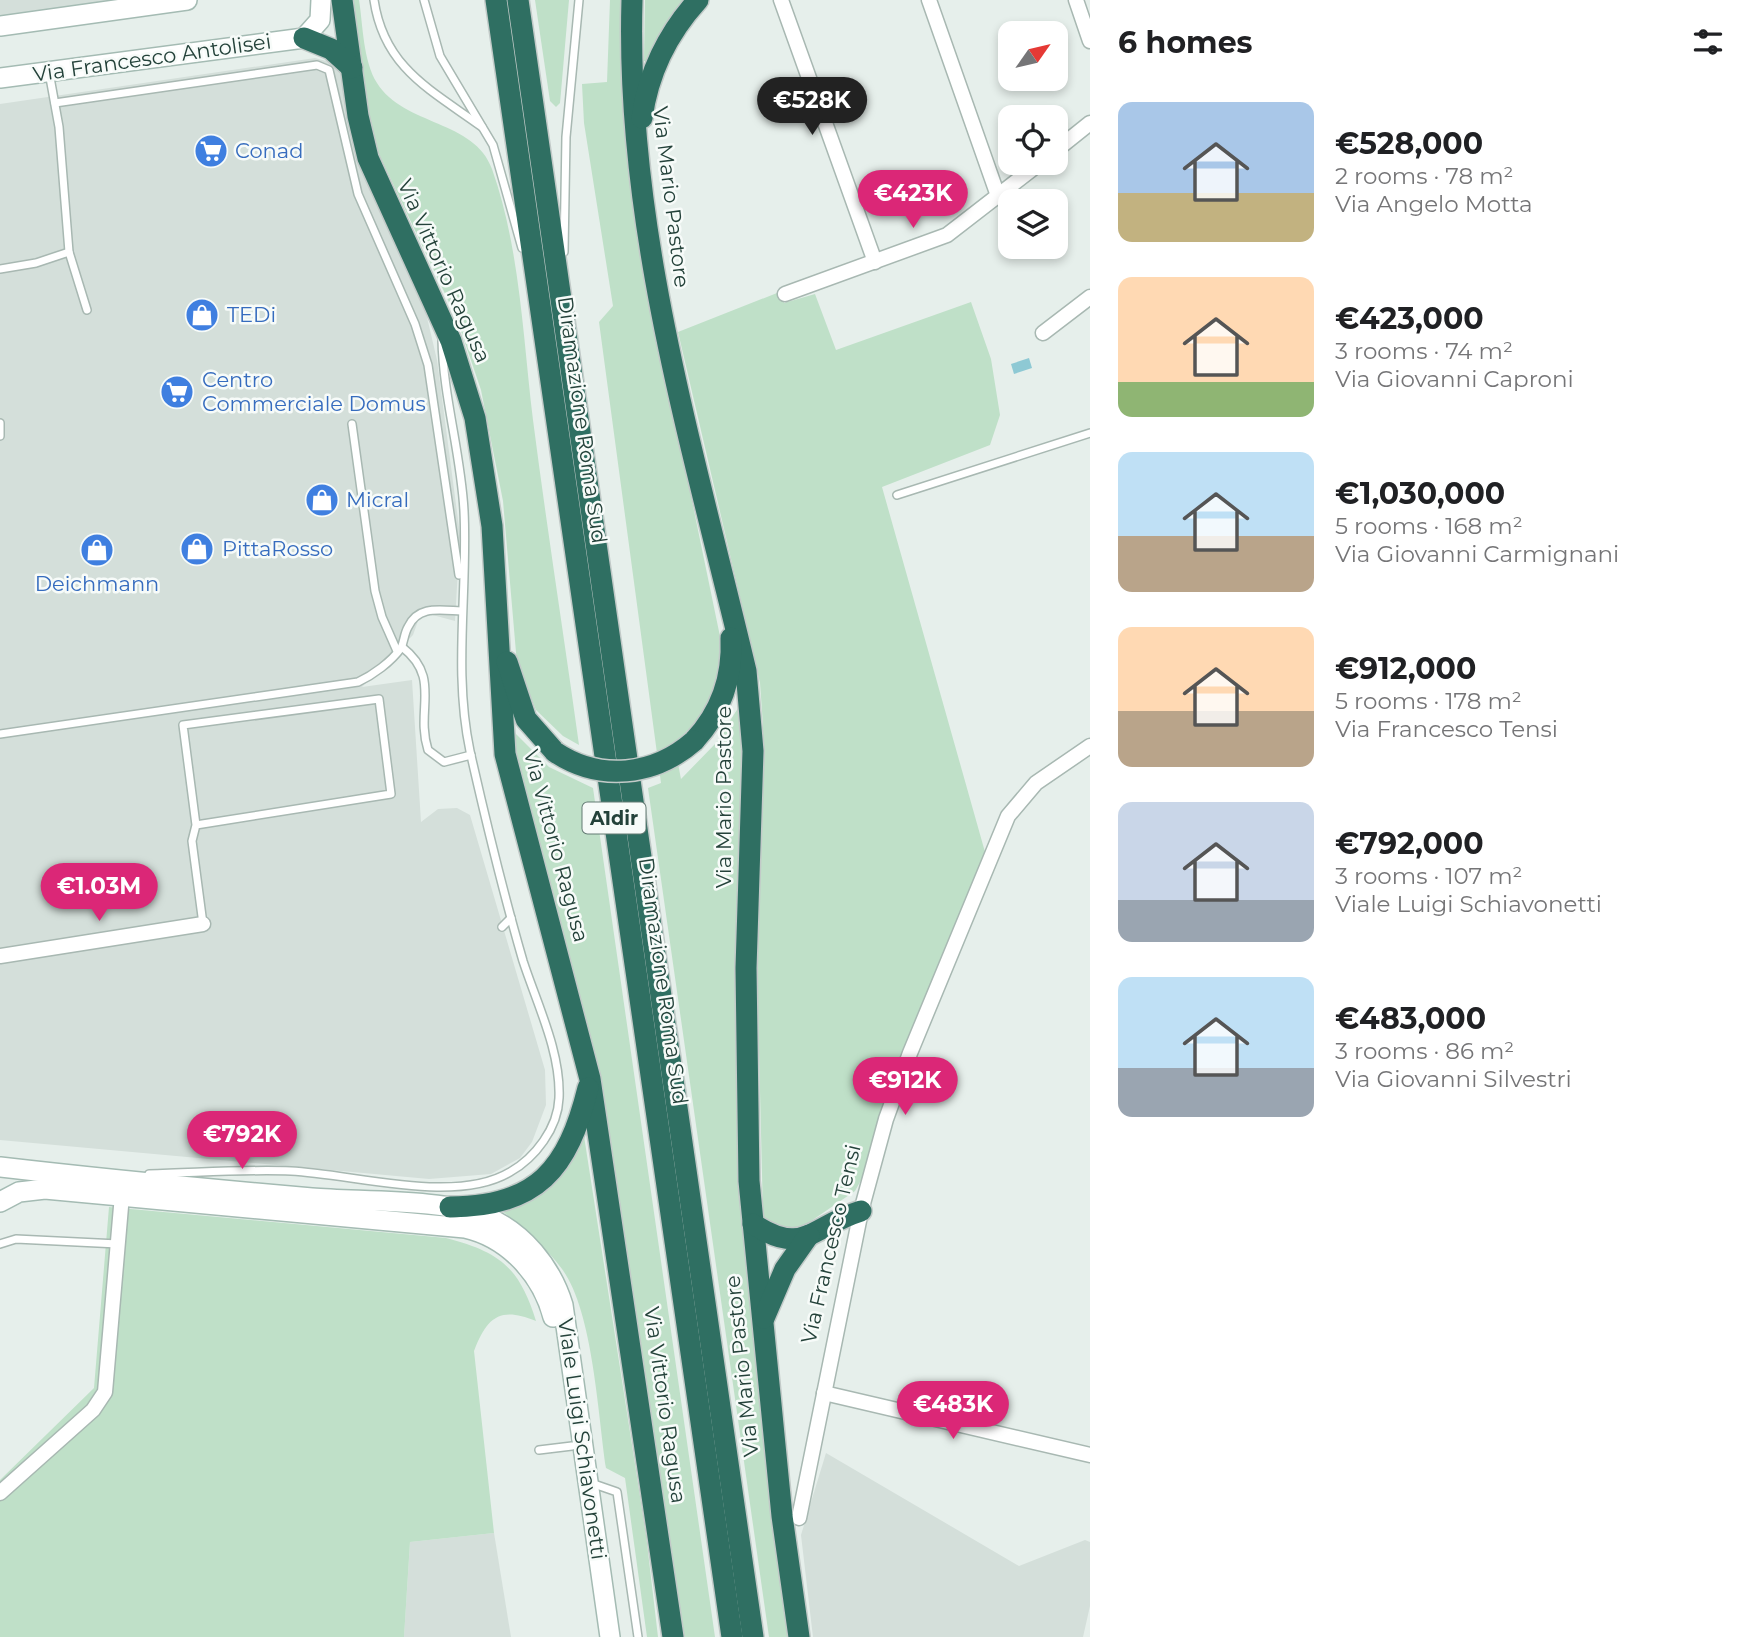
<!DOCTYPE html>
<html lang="en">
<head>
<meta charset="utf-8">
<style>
  :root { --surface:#fff; --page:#f2f2f2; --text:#202124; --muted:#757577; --accent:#db2777 }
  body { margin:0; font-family:Montserrat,sans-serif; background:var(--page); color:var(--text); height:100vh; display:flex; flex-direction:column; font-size:26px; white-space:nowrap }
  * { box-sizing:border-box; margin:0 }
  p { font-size:23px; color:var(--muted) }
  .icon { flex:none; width:38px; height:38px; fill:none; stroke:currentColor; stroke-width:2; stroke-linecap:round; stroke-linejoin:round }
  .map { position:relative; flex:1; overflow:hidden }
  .side { display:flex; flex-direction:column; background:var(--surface); width:665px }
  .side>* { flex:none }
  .needle { width:46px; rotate:56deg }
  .buttons { position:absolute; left:998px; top:21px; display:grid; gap:14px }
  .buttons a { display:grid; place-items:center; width:70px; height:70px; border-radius:14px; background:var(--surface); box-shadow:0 4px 10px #0003; font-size:35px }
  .price { position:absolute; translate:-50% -60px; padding:0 16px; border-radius:24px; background:var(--accent); color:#fff; font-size:23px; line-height:46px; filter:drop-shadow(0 2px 4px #0008) }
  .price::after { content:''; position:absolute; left:50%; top:42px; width:21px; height:16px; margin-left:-10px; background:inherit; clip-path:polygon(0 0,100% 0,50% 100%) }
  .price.active { background:#222; color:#fff }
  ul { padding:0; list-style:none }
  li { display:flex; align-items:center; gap:21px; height:175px; padding:0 28px }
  li span { display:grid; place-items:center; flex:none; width:196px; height:140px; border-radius:14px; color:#555 }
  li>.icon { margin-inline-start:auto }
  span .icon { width:84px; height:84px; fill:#fffc; stroke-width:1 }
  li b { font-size:30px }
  h2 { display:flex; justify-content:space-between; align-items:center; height:84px; padding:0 28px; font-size:30px }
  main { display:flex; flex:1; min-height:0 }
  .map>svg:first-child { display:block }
  .built { fill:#d4dfda }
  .green { fill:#bfe0c8 }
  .water { fill:#8ec9d4 }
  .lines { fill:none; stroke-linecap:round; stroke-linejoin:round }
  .lane-casing { stroke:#a8b8b2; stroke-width:10 }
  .street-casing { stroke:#a8b8b2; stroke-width:17 }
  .secondary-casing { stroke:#a4bbb3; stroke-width:22 }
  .highway-casing { stroke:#c2cac8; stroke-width:24 }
  .lane { stroke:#fff; stroke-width:7 }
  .street { stroke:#fff; stroke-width:14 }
  .secondary { stroke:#fff; stroke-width:19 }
  .highway { stroke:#2f6f62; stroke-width:21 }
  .highway-bridge-casing { stroke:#c2cac8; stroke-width:24; stroke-linecap:butt }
  .highway-bridge { stroke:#2f6f62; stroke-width:21 }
  .labels { text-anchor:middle; stroke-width:5; stroke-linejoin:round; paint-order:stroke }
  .shield { fill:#f7fbf9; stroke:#637a73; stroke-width:2 }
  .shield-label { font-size:19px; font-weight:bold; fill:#24423a }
  .street-label { font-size:21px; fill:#24423a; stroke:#f7fbf9 }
  .shop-label { font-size:21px; fill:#366cbe; stroke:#f7fbf9; text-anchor:start }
</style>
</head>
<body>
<main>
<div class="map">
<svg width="1090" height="1637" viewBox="0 0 1090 1637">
  <rect width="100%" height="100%" fill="#e6efeb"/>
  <g class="built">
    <path d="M0 0H115L0 16Z"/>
    <path d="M315 58 333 63 340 72 352 142 426 313 437 360 460 535 455 621 429 614 419 618 413 635 362 687 412 680 421 822 438 809 457 808 470 815 545 1070 546 1105 532 1142 520 1158 491 1174 429 1179 0 1140V104Z"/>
    <path d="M826 1453 1019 1566 1085 1540 1090 1542V1606L1083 1637H813L801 1535Z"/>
    <path d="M494 1533 511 1637H404L410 1542Z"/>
  </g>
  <g class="green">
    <path d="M351 0H359C363 25 363 61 377 83 404 126 475 120 492 169 520 248 523 338 533 420 547 529 564 636 579 745L563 736 536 710 517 664 503 501 481 390 457 319 377 150 366 106Z"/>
    <path d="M535 0H569L560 103 556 107 550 101Z"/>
    <path d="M610 0H626L625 119 638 240 722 646C724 686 704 718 674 743L681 779 716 743 740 705 743 764 737 989 791 1637H769L648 788 661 783 599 322 613 306 584 123 582 84 607 82Z"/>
    <path d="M645 0H689L648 62 644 61Z"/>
    <path d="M782 291 784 303 815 294 836 350 971 302 991 359 1000 415 990 445 882 487 985 852 865 1173 855 1191 795 1232 767 1228 763 1216 756 925 763 725 760 683 678 332Z"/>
    <path d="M514 732 549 767 593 788 715 1637H682L604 1104 533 833 512 738Z"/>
    <path d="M584 1136 646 1535 658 1637H647L625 1478 606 1468C598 1415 593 1311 562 1269 545 1246 522 1228 500 1209 542 1197 567 1176 584 1136Z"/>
    <path d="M109 1207 446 1238C499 1252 519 1266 536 1321 500 1306 487 1317 474 1351L494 1533 410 1542 404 1637H0V1480L94 1388Z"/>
  </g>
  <path class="water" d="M1029 358 1032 368 1014 374 1011 364Z"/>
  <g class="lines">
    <defs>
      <g id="lane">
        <path d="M374 0C384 68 431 90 482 127"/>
        <path d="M424 0 440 56 493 145 522 248"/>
        <path d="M49 72 59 127 69 252 87 310"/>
        <path d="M55 103 317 65 329 70 358 194 415 324 428 365 459 575"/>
        <path d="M564 252 566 137 579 0"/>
        <path d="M0 269 36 263 69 252"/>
        <path d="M0 423V436"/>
        <path d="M352 424 375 591 382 617 397 651"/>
        <path d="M897 495 1090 433"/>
        <path d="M402 647C442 678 415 709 428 750L444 762 471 755"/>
        <path d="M0 734 358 682C373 675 391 662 401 648 404 642 404 634 408 627 418 605 440 610 461 611"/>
        <path d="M196 825 391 794 379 699 183 725 196 825 192 841 203 924"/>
        <path d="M502 927 511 918"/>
        <path d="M149 1174C196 1173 244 1169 291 1171 354 1174 455 1205 510 1172 535 1158 558 1128 559 1098 561 1052 537 1004 523 961 503 892 486 822 470 751 453 671 468 591 464 511 461 453 443 397 442 339"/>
        <path d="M0 1244 16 1239 118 1244"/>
        <path d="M539 1450 572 1446"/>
        <path d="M591 1483 617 1492 638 1637"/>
      </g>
      <g id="street">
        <path d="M781 0 875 262"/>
        <path d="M929 0 998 196"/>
        <path d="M1076 0 1090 41"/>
        <path d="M1055 151 1090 123"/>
        <path d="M785 294 947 235 1040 163"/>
        <path d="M1043 333 1090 297"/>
        <path d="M0 956 203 924"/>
        <path d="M824 1393 1090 1455"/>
        <path d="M0 1493 93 1410 105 1392 122 1195"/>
        <path d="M799 1518 861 1211 886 1119 910 1053 1008 816 1036 783 1090 746"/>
      </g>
      <g id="secondary">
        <path d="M0 26 187 0"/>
        <path d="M0 78 304 38 320 20 321 0"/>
        <path d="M0 1167C103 1179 208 1189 312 1198 359 1202 445 1199 485 1216 523 1232 551 1266 563 1305L610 1637"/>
        <path d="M0 1202 19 1192 45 1189 465 1228C509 1238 542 1275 553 1317"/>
      </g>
      <g id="highway">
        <path d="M342 0 358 116 368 158 451 341 475 418 492 526 505 754 590 1079 673 1637"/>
        <path d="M496 0 732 1637"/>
        <path d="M518 0 753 1637"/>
        <path d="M632 0C625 229 694 451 746 671L753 751 746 968 749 1181 782 1516 799 1637"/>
        <path d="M304 38 331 49 352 68"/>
        <path d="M642 118C648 74 668 33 698 0"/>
        <path d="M507 662 526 719 555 752"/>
        <path d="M694 741C721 712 733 678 731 638"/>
        <path d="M450 1207C537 1207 568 1169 588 1088"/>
        <path d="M753 1224C804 1257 810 1227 861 1211"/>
        <path d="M764 1318 785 1269 809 1235"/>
      </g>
    </defs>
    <use href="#lane" class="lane-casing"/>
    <use href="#street" class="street-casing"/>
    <use href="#secondary" class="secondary-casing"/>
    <use href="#highway" class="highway-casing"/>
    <use href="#lane" class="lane"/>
    <use href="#street" class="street"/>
    <use href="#secondary" class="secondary"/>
    <use href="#highway" class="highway"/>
    <defs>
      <path id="highway-bridge" d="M555 752C600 782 654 776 694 741"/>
    </defs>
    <use href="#highway-bridge" class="highway-bridge-casing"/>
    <use href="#highway-bridge" class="highway-bridge"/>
  </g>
  <defs>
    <symbol id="supermarket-disc" viewBox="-11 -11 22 22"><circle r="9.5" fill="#3f7fe0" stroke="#f7fbf9"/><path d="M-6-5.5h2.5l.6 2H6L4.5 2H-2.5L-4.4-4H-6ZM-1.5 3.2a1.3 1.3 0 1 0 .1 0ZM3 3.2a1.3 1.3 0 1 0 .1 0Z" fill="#fff"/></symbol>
    <symbol id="shop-disc" viewBox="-11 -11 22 22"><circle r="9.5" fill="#3f7fe0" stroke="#f7fbf9"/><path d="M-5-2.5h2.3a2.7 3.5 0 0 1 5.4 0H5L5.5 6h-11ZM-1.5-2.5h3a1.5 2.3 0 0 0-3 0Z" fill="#fff"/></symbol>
  </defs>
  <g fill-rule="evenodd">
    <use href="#supermarket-disc" x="192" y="132" width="38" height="38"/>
    <use href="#shop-disc" x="183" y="296" width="38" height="38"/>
    <use href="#supermarket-disc" x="158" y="373" width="38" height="38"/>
    <use href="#shop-disc" x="303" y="481" width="38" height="38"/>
    <use href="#shop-disc" x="178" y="530" width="38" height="38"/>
    <use href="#shop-disc" x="78" y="531" width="38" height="38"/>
  </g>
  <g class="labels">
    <rect class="shield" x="582.5" y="802.5" width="63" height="31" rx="5"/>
    <g class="shield-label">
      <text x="614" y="825">A1dir</text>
    </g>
    <g class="street-label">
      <text transform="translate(152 58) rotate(-8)" y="7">Via Francesco Antolisei</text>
      <text transform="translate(671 197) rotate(83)" y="7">Via Mario Pastore</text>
      <text transform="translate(444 271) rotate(66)" y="7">Via Vittorio Ragusa</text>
      <text transform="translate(582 420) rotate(82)" y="7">Diramazione Roma Sud</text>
      <text transform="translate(724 797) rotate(-90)" y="7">Via Mario Pastore</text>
      <text transform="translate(556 846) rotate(75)" y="7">Via Vittorio Ragusa</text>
      <text transform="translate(663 981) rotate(82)" y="7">Diramazione Roma Sud</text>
      <text transform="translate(831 1244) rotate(-77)" y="7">Via Francesco Tensi</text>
      <text transform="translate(742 1366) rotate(-96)" y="7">Via Mario Pastore</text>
      <text transform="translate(665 1405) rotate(82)" y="7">Via Vittorio Ragusa</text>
      <text transform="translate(582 1439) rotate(82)" y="7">Viale Luigi Schiavonetti</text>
    </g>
    <g class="shop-label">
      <text x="235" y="158">Conad</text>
      <text x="227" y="322">TEDi</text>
      <text x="202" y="387">Centro<tspan x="202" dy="24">Commerciale Domus</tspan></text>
      <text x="346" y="507">Micral</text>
      <text x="222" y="556">PittaRosso</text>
      <text x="97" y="591" text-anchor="middle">Deichmann</text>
    </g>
  </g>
</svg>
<div class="buttons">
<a><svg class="needle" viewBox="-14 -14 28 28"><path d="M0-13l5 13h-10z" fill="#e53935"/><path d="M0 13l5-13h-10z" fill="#757577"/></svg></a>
<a><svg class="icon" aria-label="locate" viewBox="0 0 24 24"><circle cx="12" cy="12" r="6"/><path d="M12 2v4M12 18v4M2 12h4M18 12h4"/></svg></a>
<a><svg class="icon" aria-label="layers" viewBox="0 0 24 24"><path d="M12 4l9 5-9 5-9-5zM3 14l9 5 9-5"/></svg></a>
</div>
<b class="price active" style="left:812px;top:137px">€528K</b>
<b class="price" style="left:913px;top:230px">€423K</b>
<b class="price" style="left:99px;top:923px">€1.03M</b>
<b class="price" style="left:905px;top:1117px">€912K</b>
<b class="price" style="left:242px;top:1171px">€792K</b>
<b class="price" style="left:953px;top:1441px">€483K</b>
</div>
<section class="side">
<h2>6 homes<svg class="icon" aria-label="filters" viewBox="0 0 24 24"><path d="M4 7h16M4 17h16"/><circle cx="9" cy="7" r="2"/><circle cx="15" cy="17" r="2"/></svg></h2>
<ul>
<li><span style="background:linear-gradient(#a9c7e8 65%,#c2b280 0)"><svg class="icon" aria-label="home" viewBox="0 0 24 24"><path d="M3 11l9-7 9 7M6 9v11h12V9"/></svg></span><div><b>€528,000</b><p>2 rooms · 78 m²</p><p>Via Angelo Motta</p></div></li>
<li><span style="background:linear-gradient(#ffd9b3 75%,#8fb573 0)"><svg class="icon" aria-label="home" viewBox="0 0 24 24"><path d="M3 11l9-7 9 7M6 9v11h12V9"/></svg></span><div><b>€423,000</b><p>3 rooms · 74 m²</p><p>Via Giovanni Caproni</p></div></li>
<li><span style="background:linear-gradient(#bfe0f5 60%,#b9a48a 0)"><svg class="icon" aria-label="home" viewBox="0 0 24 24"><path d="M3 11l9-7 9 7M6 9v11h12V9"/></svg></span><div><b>€1,030,000</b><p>5 rooms · 168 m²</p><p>Via Giovanni Carmignani</p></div></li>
<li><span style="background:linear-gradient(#ffd9b3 60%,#b9a48a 0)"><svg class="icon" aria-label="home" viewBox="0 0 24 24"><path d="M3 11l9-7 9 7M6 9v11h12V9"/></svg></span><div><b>€912,000</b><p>5 rooms · 178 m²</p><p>Via Francesco Tensi</p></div></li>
<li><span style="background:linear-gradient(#c9d6e8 70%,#9aa5b1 0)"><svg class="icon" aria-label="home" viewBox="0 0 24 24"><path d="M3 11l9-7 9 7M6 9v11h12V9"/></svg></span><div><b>€792,000</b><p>3 rooms · 107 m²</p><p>Viale Luigi Schiavonetti</p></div></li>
<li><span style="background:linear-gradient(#bfe0f5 65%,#9aa5b1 0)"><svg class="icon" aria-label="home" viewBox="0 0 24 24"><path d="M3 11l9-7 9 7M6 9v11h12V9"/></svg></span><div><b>€483,000</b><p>3 rooms · 86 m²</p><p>Via Giovanni Silvestri</p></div></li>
</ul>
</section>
</main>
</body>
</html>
